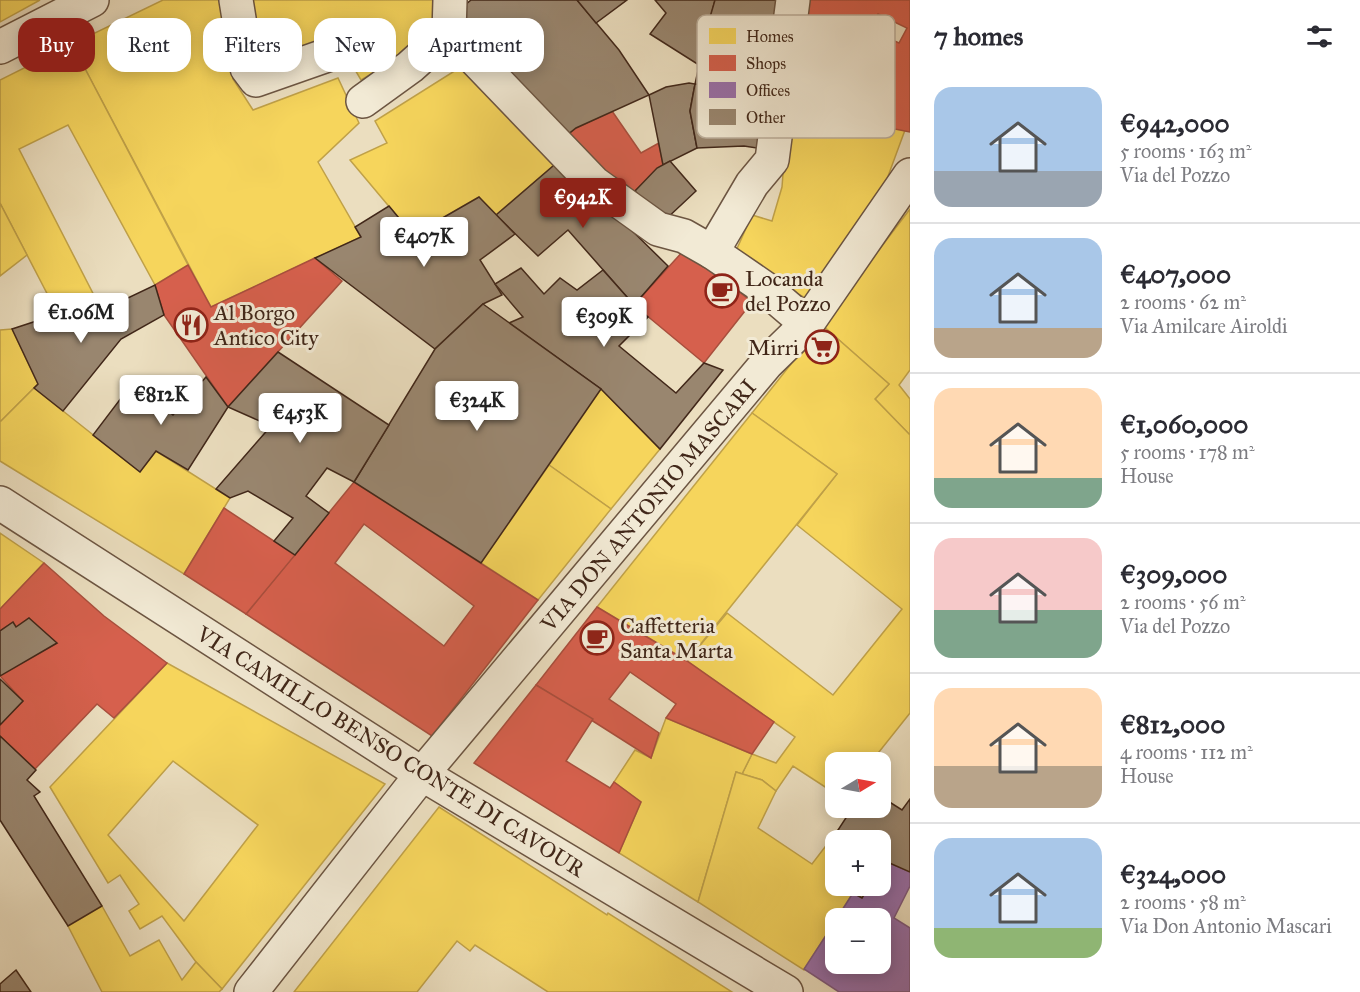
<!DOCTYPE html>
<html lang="en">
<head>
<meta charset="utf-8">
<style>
  :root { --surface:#fff; --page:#f2f2f3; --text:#2b2b33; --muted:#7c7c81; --line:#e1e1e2; --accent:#8f2418 }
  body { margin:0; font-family:"IM FELL Great Primer",serif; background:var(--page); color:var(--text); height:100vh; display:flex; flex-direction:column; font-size:22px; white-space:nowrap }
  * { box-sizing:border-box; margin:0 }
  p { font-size:20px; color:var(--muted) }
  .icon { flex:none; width:33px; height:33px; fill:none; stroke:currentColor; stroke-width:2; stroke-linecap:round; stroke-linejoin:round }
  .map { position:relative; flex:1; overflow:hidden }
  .side { display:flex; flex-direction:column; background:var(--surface); width:450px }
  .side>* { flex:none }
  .hud { position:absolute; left:18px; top:18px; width:570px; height:54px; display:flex; gap:12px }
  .needle { width:39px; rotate:80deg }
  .controls { position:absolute; left:825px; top:752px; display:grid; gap:12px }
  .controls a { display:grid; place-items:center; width:66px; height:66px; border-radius:12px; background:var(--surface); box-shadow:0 3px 15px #0003; font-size:30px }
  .price { position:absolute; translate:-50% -51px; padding:0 14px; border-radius:6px; background:#fff; color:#222; font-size:20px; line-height:39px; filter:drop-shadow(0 2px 3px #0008) }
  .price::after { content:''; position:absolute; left:50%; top:36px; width:18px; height:14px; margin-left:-9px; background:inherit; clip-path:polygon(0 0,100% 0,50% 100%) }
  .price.active { background:var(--accent); color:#fff }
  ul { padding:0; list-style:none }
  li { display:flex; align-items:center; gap:18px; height:150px; padding:0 24px }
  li+li { border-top:2px solid var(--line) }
  li span { display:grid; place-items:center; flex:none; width:168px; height:120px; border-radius:18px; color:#555 }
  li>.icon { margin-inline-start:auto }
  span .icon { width:72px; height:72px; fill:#fffc; stroke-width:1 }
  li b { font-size:26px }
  h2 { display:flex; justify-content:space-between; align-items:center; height:72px; padding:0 24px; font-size:26px }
  .pill { padding:0 21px; border-radius:18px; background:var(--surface); box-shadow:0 3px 15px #0003; font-size:21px; line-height:54px }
  .pill.active { background:var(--accent); color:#fff }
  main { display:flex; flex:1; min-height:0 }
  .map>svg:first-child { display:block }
  .homes { fill:#f6d55c; stroke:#c0a148; stroke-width:1.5; fill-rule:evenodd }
  .shops { fill:#d6604d; stroke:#a94f3d; stroke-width:1.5; fill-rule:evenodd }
  .offices { fill:#9970ab; stroke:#7f5a7f; stroke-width:1.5 }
  .building { fill:#99866f; stroke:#412719; stroke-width:1.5 }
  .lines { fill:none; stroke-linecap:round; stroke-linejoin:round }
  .pedestrian-casing { stroke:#6c5542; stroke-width:36 }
  .minor-casing { stroke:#6c5542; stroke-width:36 }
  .pedestrian { stroke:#f2ead5; stroke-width:33 }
  .minor { stroke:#f2ead5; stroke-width:33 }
  .labels { text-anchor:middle; stroke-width:6; stroke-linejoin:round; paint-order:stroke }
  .poi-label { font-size:22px; fill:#412719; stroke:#f2ead5; text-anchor:start }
  .street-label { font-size:22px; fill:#412719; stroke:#f2ead5 }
  .key { fill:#f2ead5; stroke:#bdb09d; stroke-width:1.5 }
  .key-label { font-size:16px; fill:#412719 }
</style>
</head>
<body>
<main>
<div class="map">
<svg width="910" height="992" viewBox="0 0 910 992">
  <rect width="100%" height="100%" fill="#ebdebf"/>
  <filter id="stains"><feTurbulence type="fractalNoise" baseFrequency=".00333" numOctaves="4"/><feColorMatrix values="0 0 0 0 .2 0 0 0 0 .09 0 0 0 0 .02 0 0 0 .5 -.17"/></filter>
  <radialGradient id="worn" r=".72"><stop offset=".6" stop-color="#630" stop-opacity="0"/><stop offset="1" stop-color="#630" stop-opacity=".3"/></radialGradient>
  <g class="homes">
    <path d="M0 0H40L0 22Z"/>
    <path d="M163 0H225L233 79 253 110 338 78 359 123 318 162 361 237 211 307 72 44Z"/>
    <path d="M245 0H436V28L399 58 361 80 347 56 255 63Z"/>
    <path d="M72 44 188 265 155 285 68 125 19 149 102 311 65 328 0 203V80Z"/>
    <path d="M464 65 560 160 496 215 479 197 413 235 350 160 387 143 375 121Z"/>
    <path d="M788 108 905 130 887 179 806 298 731 262 752 215 772 221 782 187Z"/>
    <path d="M0 203 27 255 0 276Z"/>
    <path d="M910 209V370L899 385 910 399V435L875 399 889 384 822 325Z"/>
    <path d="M822 325 889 384 875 399 910 435V713L871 762H836V794L793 766 776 791 762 780 742 774 752 754 776 763 795 737 687 661 727 613 833 695 902 609 797 525 837 474 752 413Z"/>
    <path d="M12 329 38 384 0 422V330Z"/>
    <path d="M34 388 140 472 156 451 230 498 184 574 0 461V422Z"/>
    <path d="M601 389 660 449 611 509 549 465Z"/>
    <path d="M752 413 837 474 687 661 597 607Z"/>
    <path d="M549 465 611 509 538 600 481 563Z"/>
    <path d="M0 533 44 563 0 609Z"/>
    <path d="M167 663 385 784 222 989 196 962 162 916 140 929 129 911 139 904 120 875 108 883 50 787ZM173 761 258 825 184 921 108 835Z"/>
    <path d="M666 718 752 754 742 774 736 772 698 902 619 853 641 802 614 782 635 750 651 758Z"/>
    <path d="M736 772 762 780 776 791 758 828 812 864 838 830 854 840H836V885H858L804 970 698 902Z"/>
    <path d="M439 807 607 915 608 913 732 992H548L475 945 470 951 457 941 417 992H294Z"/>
    <path d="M102 906 130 956 159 940 182 980 196 962 222 989 219 992H102L68 926Z"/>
  </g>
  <g class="shops">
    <path d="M802 0H910V132L788 108ZM878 14 907 28 899 43 870 30Z"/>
    <path d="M612 111 641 153 659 143 663 165 626 199 561 140 576 128Z"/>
    <path d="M685 249 752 302 704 363 634 305Z"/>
    <path d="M315 258 342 281 228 407 164 315 155 285 188 265 211 307Z"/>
    <path d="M354 482 538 600 432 736 246 614ZM364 524 474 606 444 646 335 563Z"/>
    <path d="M224 508 295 555 246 614 184 574Z"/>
    <path d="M44 563 104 616 167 663 114 718 97 704 35 769 0 736V725L23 701 0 676 57 643 29 618 16 627 13 622 0 631V609Z"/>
    <path d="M597 607 687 661 774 722 752 754 666 718 676 704 630 672 609 699 659 733 651 758 536 685Z"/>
    <path d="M536 685 593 719 566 761 610 788 614 782 641 802 619 853 474 763Z"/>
  </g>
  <path class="offices" d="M885 861 910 872V886L894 918 910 928V992H839L804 969 836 920V963H880V918H837L853 893 862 898 870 885H880V868Z"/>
  <g class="building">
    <path d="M471 0H577L619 50 649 95 576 128 561 140 465 29 458 11Z"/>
    <path d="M577 0H627L596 23Z"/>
    <path d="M655 0H715L699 65 650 34 666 13Z"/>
    <path d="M715 0H785L776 38 708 24Z"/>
    <path d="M702 52 774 66 770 95 695 84Z"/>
    <path d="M689 83 695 84 690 111 697 148 663 165 649 95 666 87Z"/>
    <path d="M695 84 770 95 763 149 744 146 697 148 690 111Z"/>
    <path d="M560 160 668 266 634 305 568 230 538 256 496 215Z"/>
    <path d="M670 161 696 191 664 221 635 191 657 168Z"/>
    <path d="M479 197 515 234 480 260 502 295 483 304 435 349 315 258 361 237 355 227 389 206 413 235Z"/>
    <path d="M521 268 544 294 560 278 577 290 603 270 634 305 648 317 619 346 676 393 704 363 723 370 660 449 601 389 509 323 523 317 495 284Z"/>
    <path d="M155 285 164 315 121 339 63 411 34 388 38 384 12 329 58 314 65 328Z"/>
    <path d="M483 304 601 389 481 563 354 482 435 349Z"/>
    <path d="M278 352 389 425 354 482 327 468 306 496 329 513 295 555 274 541 293 518 248 491 230 498 216 489 271 426 228 407Z"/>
    <path d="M206 377 228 407 188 470 156 451 140 472 93 435 134 381 173 415Z"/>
    <path d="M29 618 57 643 0 676V631L13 622 16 627Z"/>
    <path d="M0 679 23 701 0 725Z"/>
    <path d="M0 736 36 770 27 780 40 792 34 796 102 906 68 926 0 820Z"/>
    <path d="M880 796 902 810 910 799V872L885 861 880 868V840H854L838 830 853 807H880Z"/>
    <path d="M858 885H870L862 898 853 893Z"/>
    <path d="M16 970 31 992H0V984Z"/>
  </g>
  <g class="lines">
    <defs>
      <g id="pedestrian">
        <path d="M236 0 247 68 256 80 336 52"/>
        <path d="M450 0 449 32 594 183 658 229 684 236 712 252 766 289 807 324"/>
        <path d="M363 101 410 67 449 32"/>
        <path d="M712 252 752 184 772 160 793 0"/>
      </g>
      <g id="minor">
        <path d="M0 47 92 0"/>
        <path d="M0 503 422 774 786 992"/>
        <path d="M251 992 422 774 767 363 807 324 910 175"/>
      </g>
    </defs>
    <use href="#pedestrian" class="pedestrian-casing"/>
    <use href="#minor" class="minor-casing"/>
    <use href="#pedestrian" class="pedestrian"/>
    <use href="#minor" class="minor"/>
  </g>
  <defs>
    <symbol id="cafe-ring" viewBox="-11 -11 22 22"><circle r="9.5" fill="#f2ead5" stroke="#8f2418" stroke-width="1.5"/><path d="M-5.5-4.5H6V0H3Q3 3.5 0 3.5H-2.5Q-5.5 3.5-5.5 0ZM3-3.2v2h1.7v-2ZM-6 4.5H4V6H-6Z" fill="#8f2418"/></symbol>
    <symbol id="restaurant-ring" viewBox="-11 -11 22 22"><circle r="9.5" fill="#f2ead5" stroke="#8f2418" stroke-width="1.5"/><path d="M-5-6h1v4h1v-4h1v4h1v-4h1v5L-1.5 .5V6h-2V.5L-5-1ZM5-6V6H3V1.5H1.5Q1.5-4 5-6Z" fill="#8f2418"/></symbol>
    <symbol id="supermarket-ring" viewBox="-11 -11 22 22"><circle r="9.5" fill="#f2ead5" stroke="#8f2418" stroke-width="1.5"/><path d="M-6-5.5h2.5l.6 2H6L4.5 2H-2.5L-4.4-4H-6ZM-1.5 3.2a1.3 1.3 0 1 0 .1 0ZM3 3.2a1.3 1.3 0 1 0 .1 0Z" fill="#8f2418"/></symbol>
  </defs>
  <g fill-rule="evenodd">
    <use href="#cafe-ring" x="703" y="272" width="38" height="38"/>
    <use href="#restaurant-ring" x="172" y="306" width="38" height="38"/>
    <use href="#supermarket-ring" x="803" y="328" width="38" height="38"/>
    <use href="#cafe-ring" x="578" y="619" width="38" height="38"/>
  </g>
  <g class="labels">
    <g class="poi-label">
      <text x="745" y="286">Locanda<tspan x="745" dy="25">del Pozzo</tspan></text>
      <text x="214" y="320">Al Borgo<tspan x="214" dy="25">Antico City</tspan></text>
      <text x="799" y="355" text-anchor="end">Mirri</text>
      <text x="620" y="633">Caffetteria<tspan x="620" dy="25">Santa Marta</tspan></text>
    </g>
    <g class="street-label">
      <text transform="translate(648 505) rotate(-50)" y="8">VIA DON ANTONIO MASCARI</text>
      <text transform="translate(391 751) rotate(32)" y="8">VIA CAMILLO BENSO CONTE DI CAVOUR</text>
    </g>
  </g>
  <rect x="697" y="15" width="198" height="123" rx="9" class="key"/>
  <rect x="709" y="28" width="27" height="16" fill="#f6d55c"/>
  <rect x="709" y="55" width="27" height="16" fill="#d6604d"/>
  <rect x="709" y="82" width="27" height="16" fill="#9970ab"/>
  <rect x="709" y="109" width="27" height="16" fill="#99866f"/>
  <g class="key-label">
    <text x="746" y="42">Homes</text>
    <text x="746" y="69">Shops</text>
    <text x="746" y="96">Offices</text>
    <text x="746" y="123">Other</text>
  </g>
  <rect width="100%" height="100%" filter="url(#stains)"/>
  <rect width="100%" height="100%" fill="url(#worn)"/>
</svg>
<div class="controls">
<a><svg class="needle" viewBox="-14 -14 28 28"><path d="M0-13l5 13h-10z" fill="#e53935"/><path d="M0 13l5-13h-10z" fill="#7c7c81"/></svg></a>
<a>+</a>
<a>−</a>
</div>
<b class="price active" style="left:583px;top:229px">€942K</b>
<b class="price" style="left:424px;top:268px">€407K</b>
<b class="price" style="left:81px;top:344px">€1.06M</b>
<b class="price" style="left:604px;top:348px">€309K</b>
<b class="price" style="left:161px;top:426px">€812K</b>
<b class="price" style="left:477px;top:432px">€324K</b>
<b class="price" style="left:300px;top:444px">€453K</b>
<div class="hud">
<a class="pill active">Buy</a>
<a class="pill">Rent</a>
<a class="pill">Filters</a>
<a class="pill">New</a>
<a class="pill">Apartment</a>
</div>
</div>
<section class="side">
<h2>7 homes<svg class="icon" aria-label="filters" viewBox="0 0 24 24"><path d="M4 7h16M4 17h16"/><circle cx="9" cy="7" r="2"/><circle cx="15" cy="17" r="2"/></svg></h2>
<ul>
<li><span style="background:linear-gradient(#a9c7e8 70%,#9aa5b1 0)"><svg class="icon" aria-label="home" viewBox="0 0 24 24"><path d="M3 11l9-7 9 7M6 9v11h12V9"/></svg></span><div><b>€942,000</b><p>5 rooms · 163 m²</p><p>Via del Pozzo</p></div></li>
<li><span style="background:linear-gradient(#a9c7e8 75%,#b9a48a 0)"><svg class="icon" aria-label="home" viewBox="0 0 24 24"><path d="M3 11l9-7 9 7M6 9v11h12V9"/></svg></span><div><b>€407,000</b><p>2 rooms · 62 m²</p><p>Via Amilcare Airoldi</p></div></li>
<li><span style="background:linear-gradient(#ffd9b3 75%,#7fa58c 0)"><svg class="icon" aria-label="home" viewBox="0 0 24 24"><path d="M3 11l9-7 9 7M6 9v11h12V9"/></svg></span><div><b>€1,060,000</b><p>5 rooms · 178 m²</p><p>House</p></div></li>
<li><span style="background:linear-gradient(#f6c9c9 60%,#7fa58c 0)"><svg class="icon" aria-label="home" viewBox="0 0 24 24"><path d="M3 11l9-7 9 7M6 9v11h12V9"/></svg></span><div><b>€309,000</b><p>2 rooms · 56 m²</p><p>Via del Pozzo</p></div></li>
<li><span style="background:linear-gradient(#ffd9b3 65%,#b9a48a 0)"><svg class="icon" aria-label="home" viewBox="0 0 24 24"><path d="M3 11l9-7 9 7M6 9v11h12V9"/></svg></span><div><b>€812,000</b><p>4 rooms · 112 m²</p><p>House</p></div></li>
<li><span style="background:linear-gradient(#a9c7e8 75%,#8fb573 0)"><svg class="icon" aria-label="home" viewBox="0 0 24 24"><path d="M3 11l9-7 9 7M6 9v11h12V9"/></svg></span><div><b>€324,000</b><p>2 rooms · 58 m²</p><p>Via Don Antonio Mascari</p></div></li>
</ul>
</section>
</main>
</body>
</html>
